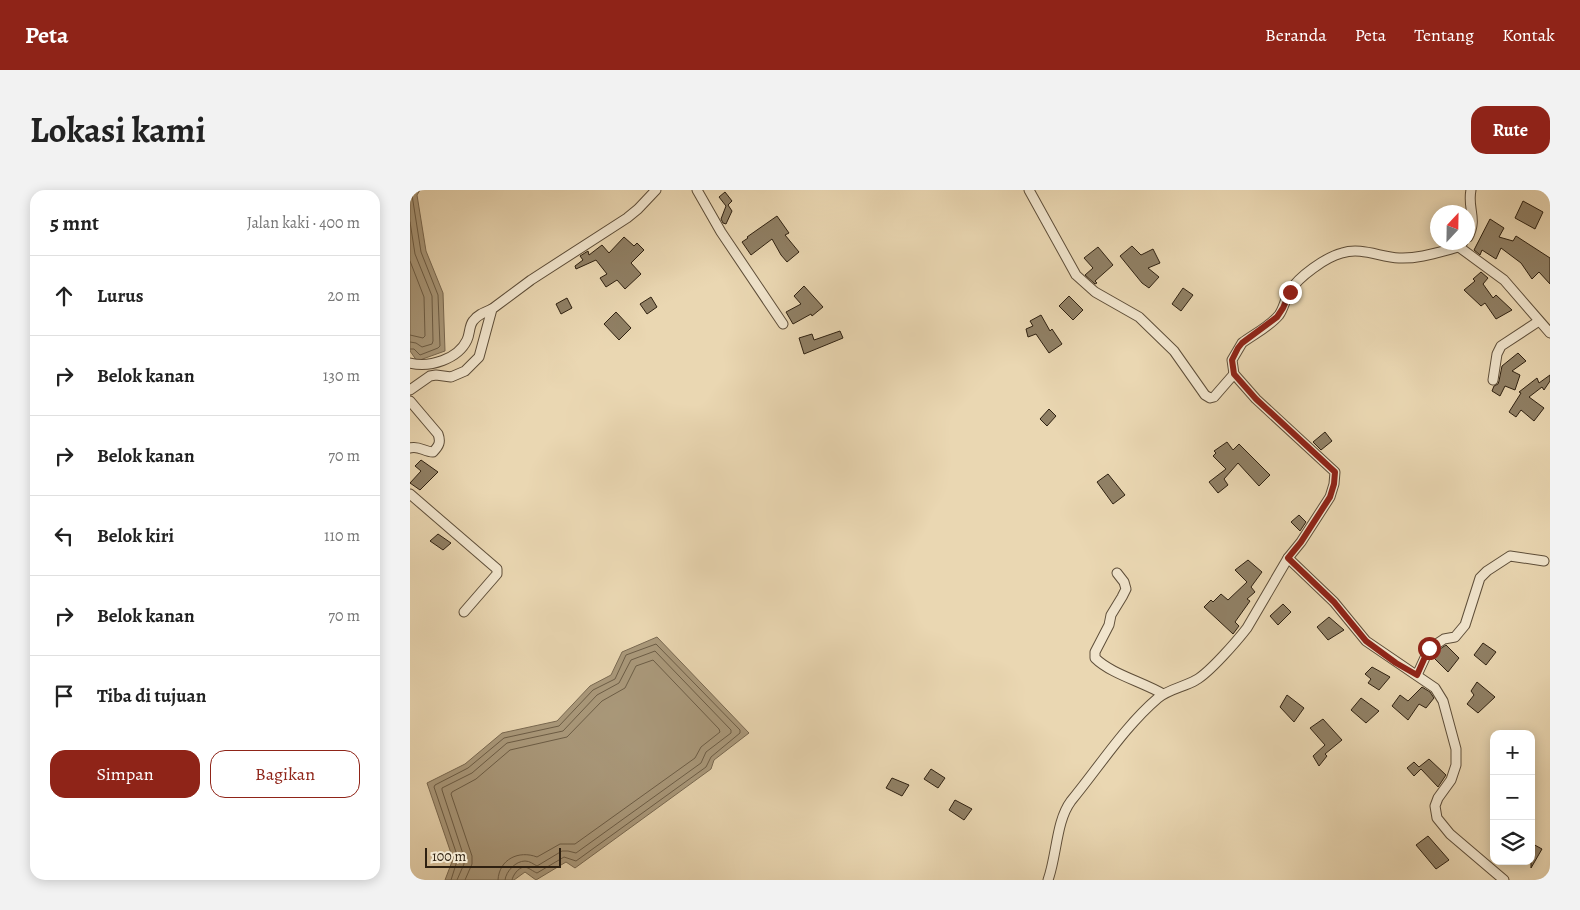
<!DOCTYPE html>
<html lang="id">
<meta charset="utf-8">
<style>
body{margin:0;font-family:Alegreya,serif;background:#f2f2f2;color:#222}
.controls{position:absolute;right:15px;bottom:15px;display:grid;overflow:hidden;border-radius:10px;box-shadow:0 2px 12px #0003}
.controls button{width:45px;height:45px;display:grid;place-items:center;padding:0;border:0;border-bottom:1px solid #e0e0e0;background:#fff;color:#222;font:25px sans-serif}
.compass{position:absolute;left:1020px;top:15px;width:45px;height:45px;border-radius:50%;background:#fff;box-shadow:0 2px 12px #0003;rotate:22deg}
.scale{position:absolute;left:15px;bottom:12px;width:136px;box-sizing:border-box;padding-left:5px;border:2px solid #2f2111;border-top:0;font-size:14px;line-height:18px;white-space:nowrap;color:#2f2111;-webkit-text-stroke:4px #f1e5cd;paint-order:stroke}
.stop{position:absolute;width:15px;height:15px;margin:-11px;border:4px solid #8f2418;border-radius:50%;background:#fff}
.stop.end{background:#8f2418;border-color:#fff;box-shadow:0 1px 5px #0008}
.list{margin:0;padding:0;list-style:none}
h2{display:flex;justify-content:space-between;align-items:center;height:65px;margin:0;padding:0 20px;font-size:21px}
h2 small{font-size:16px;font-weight:400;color:#767676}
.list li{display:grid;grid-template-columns:32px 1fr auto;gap:15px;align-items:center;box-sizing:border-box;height:80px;padding:0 20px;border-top:1px solid #e0e0e0}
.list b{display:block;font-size:19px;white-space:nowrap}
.list em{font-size:16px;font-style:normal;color:#767676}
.actions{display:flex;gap:10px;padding:15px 20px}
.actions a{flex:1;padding:11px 0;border:1px solid #8f2418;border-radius:15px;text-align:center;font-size:18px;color:#8f2418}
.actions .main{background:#8f2418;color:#fff}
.icon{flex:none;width:28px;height:28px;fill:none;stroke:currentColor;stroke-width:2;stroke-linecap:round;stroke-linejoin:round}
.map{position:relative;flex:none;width:1140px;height:690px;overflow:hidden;border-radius:15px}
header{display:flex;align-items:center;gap:30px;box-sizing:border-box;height:70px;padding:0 25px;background:#8f2418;color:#fff}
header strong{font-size:24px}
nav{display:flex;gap:28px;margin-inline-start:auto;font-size:18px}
.intro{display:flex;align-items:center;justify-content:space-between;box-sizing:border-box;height:120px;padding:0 30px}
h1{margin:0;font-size:35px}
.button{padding:12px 22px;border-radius:15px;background:#8f2418;color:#fff;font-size:18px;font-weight:700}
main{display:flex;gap:30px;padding:0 30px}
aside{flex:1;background:#fff;border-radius:15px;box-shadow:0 2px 12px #0003}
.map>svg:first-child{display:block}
.water{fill:#aa997b;stroke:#796951}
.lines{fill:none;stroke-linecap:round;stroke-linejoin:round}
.shore{stroke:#6c5d46;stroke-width:1}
.building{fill:#908065;stroke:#2f2111}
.minor-casing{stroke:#5e4e39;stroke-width:11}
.minor{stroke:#f1e5cd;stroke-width:9}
.route{stroke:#8f2418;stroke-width:6}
</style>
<header>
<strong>Peta</strong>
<nav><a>Beranda</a><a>Peta</a><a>Tentang</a><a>Kontak</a></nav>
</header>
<div class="intro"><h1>Lokasi kami</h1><a class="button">Rute</a></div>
<main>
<aside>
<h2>5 mnt<small>Jalan kaki · 400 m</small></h2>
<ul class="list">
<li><svg class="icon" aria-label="ahead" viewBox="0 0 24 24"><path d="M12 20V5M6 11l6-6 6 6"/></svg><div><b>Lurus</b></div><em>20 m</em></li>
<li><svg class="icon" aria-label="right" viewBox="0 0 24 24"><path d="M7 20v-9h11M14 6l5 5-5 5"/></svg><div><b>Belok kanan</b></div><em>130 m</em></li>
<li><svg class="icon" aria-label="right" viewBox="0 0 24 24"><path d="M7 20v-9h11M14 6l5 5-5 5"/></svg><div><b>Belok kanan</b></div><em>70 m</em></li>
<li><svg class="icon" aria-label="left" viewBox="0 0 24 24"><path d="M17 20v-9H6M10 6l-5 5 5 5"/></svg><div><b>Belok kiri</b></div><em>110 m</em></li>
<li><svg class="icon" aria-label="right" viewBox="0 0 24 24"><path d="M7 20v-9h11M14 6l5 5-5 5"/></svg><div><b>Belok kanan</b></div><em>70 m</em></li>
<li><svg class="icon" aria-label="arrive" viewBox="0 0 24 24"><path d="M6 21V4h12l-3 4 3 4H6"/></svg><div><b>Tiba di tujuan</b></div></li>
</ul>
<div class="actions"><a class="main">Simpan</a><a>Bagikan</a></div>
</aside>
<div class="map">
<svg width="1140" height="690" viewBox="0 0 1140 690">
<rect width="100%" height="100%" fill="#ead7b2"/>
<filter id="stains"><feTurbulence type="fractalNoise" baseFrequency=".004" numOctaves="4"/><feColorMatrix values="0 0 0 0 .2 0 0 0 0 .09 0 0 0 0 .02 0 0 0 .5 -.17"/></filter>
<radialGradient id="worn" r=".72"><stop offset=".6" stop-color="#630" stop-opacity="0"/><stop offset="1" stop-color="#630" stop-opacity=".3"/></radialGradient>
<g class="water">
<path d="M 0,0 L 10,0 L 7,5 L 16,61 L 33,103 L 35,161 L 7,171 L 0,161 Z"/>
<path d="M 247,447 L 339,543 L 304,570 L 301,579 L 165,678 L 156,672 L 126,690 L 115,682 L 104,690 L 35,690 L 43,669 L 17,593 L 55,574 L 92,543 L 147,531 L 180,496 L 201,485 L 212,462 Z"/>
</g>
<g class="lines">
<g class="shore">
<path d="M 0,32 L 5,64 L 22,106 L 23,151 L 22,154 L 12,157 L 6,153 L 0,152"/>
<path d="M 0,71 L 14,107 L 15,146 L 13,148 L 0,145"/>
<path d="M 0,159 L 4,159 L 10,165 L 28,158 L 30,156 L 28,105 L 11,62 L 2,5 L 4,0"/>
<path d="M 41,690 L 48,668 L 24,597 L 25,595 L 58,578 L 94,548 L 149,536 L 183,500 L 205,489 L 216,465 L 246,454 L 330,540 L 330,543 L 301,567 L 296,577 L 166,671 L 154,667 L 127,683 C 124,682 118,677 114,677 C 108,678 103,685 102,690"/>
<path d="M 47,690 L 54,674 L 54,667 L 32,600 L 32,598 L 62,583 L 97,553 L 153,541 L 187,505 L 209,493 L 221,470 L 245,461 L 321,540 L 321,543 L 296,562 L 291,573 L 166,663 L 158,661 L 152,661 L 127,676 C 123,674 120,671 115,671 C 106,671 96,681 95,690"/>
<path d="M 55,690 L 62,674 L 62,666 L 41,604 L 42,602 L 66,589 L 100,560 L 157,547 L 192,511 L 215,498 L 226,476 L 243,470 L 309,539 L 310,542 L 291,557 L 285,568 L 165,654 L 150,654 L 127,667 C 109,660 89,669 88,690"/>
</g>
</g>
<g class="building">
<path d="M 315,2 L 322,11 L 318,15 L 322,21 L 316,34 L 313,33 L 311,29 L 316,16 L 309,7 Z"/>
<path d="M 1113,11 L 1133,22 L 1125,39 L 1105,28 Z"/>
<path d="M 367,26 L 379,43 L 375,45 L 389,62 L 377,72 L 371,65 L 362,49 L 341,65 L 332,52 L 338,48 L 337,47 Z"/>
<path d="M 1080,29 L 1094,38 L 1089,47 L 1103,51 L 1106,46 L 1140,68 L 1140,94 L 1129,82 L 1122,89 L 1111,73 L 1091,58 L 1086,69 L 1072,60 L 1070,65 L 1064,60 Z"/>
<path d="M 214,47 L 224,56 L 227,53 L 234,60 L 221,73 L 231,84 L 215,99 L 207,90 L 196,97 L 190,88 L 197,84 L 186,70 L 166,79 L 165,76 L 173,70 L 170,66 L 178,61 L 179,65 L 192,55 L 199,63 Z"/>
<path d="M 722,56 L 731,65 L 743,59 L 750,73 L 738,78 L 749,87 L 739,98 L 732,93 L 710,66 Z"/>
<path d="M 688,57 L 703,75 L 685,91 L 687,93 L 685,94 L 675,85 L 683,78 L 674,68 Z"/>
<path d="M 1071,82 L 1078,88 L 1073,94 L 1083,108 L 1086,105 L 1102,120 L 1086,129 L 1075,113 L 1071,116 L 1054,100 L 1065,91 L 1063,89 Z"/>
<path d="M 394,96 L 413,117 L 402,126 L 401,124 L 383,134 L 376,122 L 391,114 L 384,106 Z"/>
<path d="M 773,98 L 783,105 L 771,121 L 762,114 Z"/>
<path d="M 659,106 L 673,120 L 663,130 L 649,116 Z"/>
<path d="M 241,107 L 247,117 L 237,124 L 230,114 Z"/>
<path d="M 157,108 L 162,118 L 151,124 L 146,114 Z"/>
<path d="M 206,122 L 221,138 L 209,150 L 194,134 Z"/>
<path d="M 631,125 L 640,141 L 642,139 L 652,154 L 639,163 L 626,144 L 618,147 L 616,139 L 623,136 L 620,131 Z"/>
<path d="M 430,141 L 433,148 L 394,164 L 389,148 L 402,144 L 404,150 Z"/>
<path d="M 1108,163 L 1116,171 L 1102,181 L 1110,185 L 1105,200 L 1095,196 L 1090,206 L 1082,201 L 1084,196 L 1088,194 L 1089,191 L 1092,176 Z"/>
<path d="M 1140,185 L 1140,191 L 1134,200 L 1132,197 L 1119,207 L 1134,218 L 1124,231 L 1111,220 L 1106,227 L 1099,222 L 1111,203 L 1109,202 L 1127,188 L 1129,193 Z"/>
<path d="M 639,219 L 646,226 L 637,236 L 630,229 Z"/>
<path d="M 915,242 L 922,251 L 911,260 L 903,252 Z"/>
<path d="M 817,252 L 823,260 L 829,254 L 860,285 L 849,296 L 828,273 L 814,289 L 818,295 L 808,303 L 799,292 L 816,279 L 803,266 L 806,263 L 804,261 Z"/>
<path d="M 11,270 L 28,282 L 10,300 L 0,293 L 11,281 L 5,276 Z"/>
<path d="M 698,284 L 715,305 L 703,314 L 687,292 Z"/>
<path d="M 889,325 L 896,332 L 890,341 L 881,332 Z"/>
<path d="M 28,344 L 41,353 L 33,360 L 20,351 Z"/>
<path d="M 838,370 L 852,382 L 841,397 L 845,402 L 837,409 L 840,411 L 825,432 L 829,436 L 823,444 L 794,417 L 801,410 L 803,412 L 811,404 L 818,410 L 837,392 L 825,380 Z"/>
<path d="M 873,414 L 881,422 L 868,435 L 860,426 Z"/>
<path d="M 919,427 L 934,440 L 918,450 L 907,437 Z"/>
<path d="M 1073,453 L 1086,462 L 1076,475 L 1064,465 Z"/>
<path d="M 1036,455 L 1049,468 L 1038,482 L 1022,466 L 1024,463 Z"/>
<path d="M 962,477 L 980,487 L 969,500 L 958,493 L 961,489 L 955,484 Z"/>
<path d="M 1067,492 L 1085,507 L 1068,523 L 1057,514 L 1064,505 L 1061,501 Z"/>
<path d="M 1012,497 L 1020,502 L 1024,508 L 1016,518 L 1009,514 L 998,530 L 982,516 L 990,505 L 998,511 Z"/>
<path d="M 877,505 L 894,518 L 884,532 L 870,517 Z"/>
<path d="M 951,508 L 969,521 L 956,533 L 941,520 Z"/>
<path d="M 913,529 L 932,550 L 915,564 L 917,566 L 909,576 L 903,566 L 915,555 L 900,538 Z"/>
<path d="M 1019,569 L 1036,585 L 1028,597 L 1011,579 L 1004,586 L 997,578 L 1004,572 L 1009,577 Z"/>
<path d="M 521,579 L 535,588 L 528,598 L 514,589 Z"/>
<path d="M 482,588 L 499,595 L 492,606 L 476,598 Z"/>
<path d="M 545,610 L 562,619 L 554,630 L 539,620 Z"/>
<path d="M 1018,646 L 1039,670 L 1026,679 L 1006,655 Z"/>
<path d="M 1121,653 L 1132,659 L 1121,678 Z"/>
</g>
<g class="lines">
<g class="minor-casing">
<g id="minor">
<path d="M 287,0 L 311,42 L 373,134"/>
<path d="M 619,0 L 666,85 L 685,102 L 729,127 L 764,161 L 795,205 L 800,208 L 804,207 L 824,184"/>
<path d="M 1058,47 C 1068,29 1057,18 1061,0"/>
<path d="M 1049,57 L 1094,90 L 1140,143"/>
<path d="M 0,173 C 20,178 48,169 57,150 C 60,144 59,136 63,131 C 67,125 75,122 82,119"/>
<path d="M 1083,190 L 1087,164 L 1091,156 L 1129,131"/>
<path d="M 0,200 L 20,186 L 26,185 L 41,187 L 55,181 L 69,167 L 82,119 L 121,90 L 217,28 L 228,19 L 246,0"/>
<path d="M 0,211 L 28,244 C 31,252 29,256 23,262 C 14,262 9,255 0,258"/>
<path d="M 0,304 L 87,379 L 87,384 L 54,422"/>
<path d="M 878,368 L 924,412 L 956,451 L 1025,498 L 1033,511 L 1046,559 L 1046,575 L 1041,590 L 1028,608 L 1025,616 L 1027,628 L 1040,644 L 1094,690"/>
<path d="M 707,383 L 714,392 L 716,399 L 712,407 L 701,425 L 699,435 L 685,462 L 685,468 C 701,484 733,492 753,504"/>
<path d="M 1007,485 L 1019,459 L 1034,449 L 1045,447 L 1055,435 L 1070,388 L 1077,381 L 1100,366 L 1134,371"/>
<path d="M 638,690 C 647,665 646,631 661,611 C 689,577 715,536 748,508 C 759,499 774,497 786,490 C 799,483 827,451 837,438 L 878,368 L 891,352 L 920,307 L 924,294 L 925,282 L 846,209 L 824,184 L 822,170 L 832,153 C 844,144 859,137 869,125 C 874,118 875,109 880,101 C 888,87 916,67 932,63 C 951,57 970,67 989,68 C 1009,69 1029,62 1049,57 L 1053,52"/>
</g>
</g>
<use href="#minor" class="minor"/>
</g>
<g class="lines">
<path class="route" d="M 880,102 L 873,118 L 867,127 L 832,153 L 828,158 L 822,170 L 824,184 L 846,209 L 925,282 L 924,294 L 920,307 L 891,352 L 878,368 L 924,412 L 956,451 L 986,473 L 1007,485 L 1019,458"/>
</g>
<rect width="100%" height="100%" filter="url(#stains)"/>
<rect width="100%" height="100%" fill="url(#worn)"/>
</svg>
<div class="controls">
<button>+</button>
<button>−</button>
<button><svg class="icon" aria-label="layers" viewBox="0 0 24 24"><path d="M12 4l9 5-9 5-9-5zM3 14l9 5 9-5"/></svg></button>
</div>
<svg class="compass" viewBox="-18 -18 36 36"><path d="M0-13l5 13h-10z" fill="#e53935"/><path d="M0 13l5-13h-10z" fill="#767676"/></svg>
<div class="scale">100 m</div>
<div class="stop" style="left:1019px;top:458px"></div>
<div class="stop end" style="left:880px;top:102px"></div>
</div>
</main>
